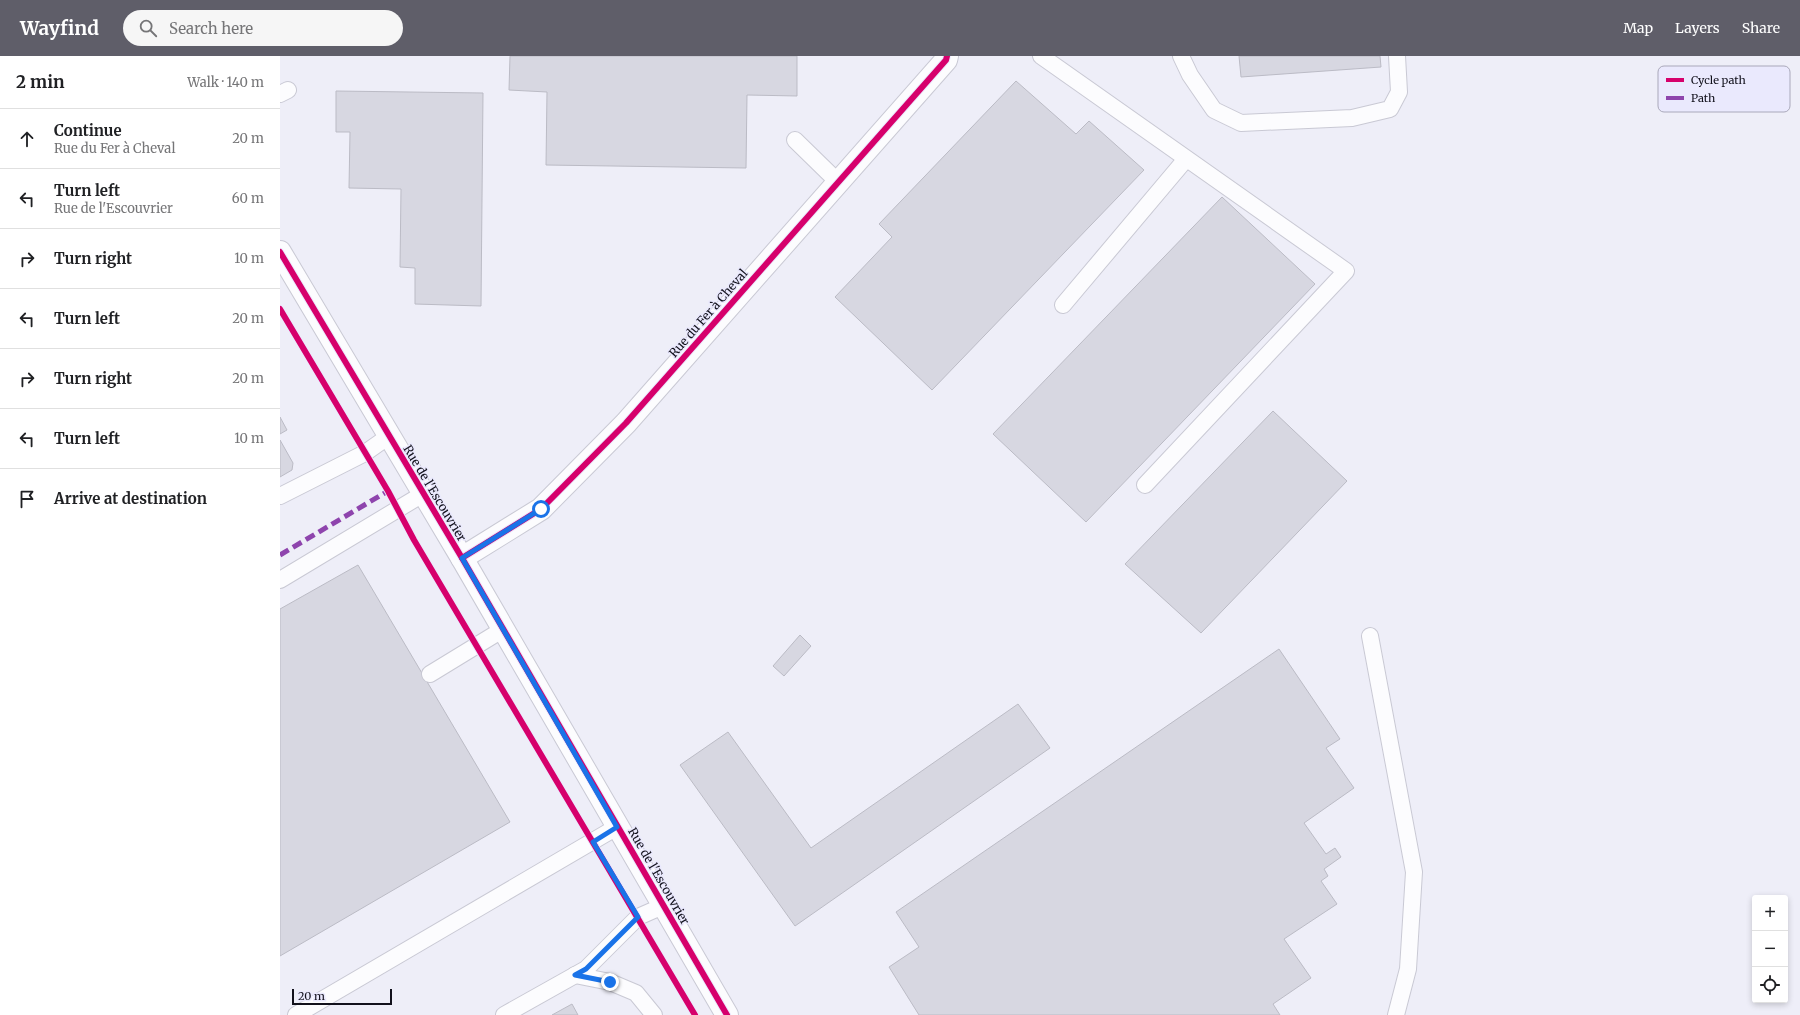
<!DOCTYPE html>
<meta charset="utf-8">
<style>
body{margin:0;font-family:Merriweather,serif;background:#f6f6f6;color:#202124}
.controls{position:absolute;right:12px;bottom:12px;display:grid;overflow:hidden;border-radius:4px;box-shadow:0 2px 6px #0003}
.controls button{width:36px;height:36px;display:grid;place-items:center;padding:0;border:0;border-bottom:1px solid #e0e0e0;background:#fff;color:#202124;font:20px sans-serif}
.scale{position:absolute;left:12px;bottom:10px;width:100px;box-sizing:border-box;padding-left:4px;border:2px solid #12111c;border-top:0;font-size:11px;line-height:14px;white-space:nowrap;color:#12111c;-webkit-text-stroke:3px #eae9fd;paint-order:stroke}
.stop{position:absolute;width:12px;height:12px;margin:-9px;border:3px solid #1a73e8;border-radius:50%;background:#fff}
.stop.end{background:#1a73e8;border-color:#fff;box-shadow:0 1px 4px #0008}
.list{margin:0;padding:0;list-style:none}
h2{display:flex;justify-content:space-between;align-items:center;height:52px;margin:0;padding:0 16px;font-size:17px}
h2 small{font-size:13px;font-weight:400;color:#757577}
.list li{display:grid;grid-template-columns:26px 1fr auto;gap:12px;align-items:center;box-sizing:border-box;height:60px;padding:0 16px;border-top:1px solid #e0e0e0}
.list b{display:block;font-size:15px;white-space:nowrap}
.list p{margin:0;font-size:13px;white-space:nowrap;color:#757577}
.list em{font-size:13px;font-style:normal;color:#757577}
.icon{flex:none;width:22px;height:22px;fill:none;stroke:currentColor;stroke-width:2;stroke-linecap:round;stroke-linejoin:round}
.map{position:relative;flex:none;width:1520px;height:959px;overflow:hidden}
header{display:flex;align-items:center;gap:24px;box-sizing:border-box;height:56px;padding:0 20px;background:#5f5e69;color:#fff}
header strong{font-size:19px}
nav{display:flex;gap:22px;margin-inline-start:auto;font-size:14px}
.search{width:280px;height:36px;background:#f6f6f6;display:flex;align-items:center;gap:10px;box-sizing:border-box;padding:0 14px;border-radius:22px;color:#757577;font-size:15px}
main{display:flex}
aside{flex:1;background:#fff}
.map>svg:first-child{display:block}
.building{fill:#d7d7e1;stroke:#bbbbc5}
.lines{fill:none;stroke-linecap:round;stroke-linejoin:round}
.lane-casing{stroke:#c9c9d4;stroke-width:18}
.street-casing{stroke:#c9c9d4;stroke-width:24}
.secondary-casing{stroke:#c9c9d4;stroke-width:24}
.lane{stroke:#fcfcfe;stroke-width:16}
.street{stroke:#fcfcfe;stroke-width:22}
.secondary{stroke:#fcfcfe;stroke-width:22}
.quiet{stroke:#8e44ad;stroke-width:5;stroke-dasharray:10 5;stroke-linecap:butt}
.cycleway-casing{stroke:#eae9fd;stroke-width:8}
.cycleway{stroke:#d6006c;stroke-width:6}
.route{stroke:#1a73e8;stroke-width:5}
.labels{text-anchor:middle;dominant-baseline:central;stroke-width:3;stroke-linejoin:round;paint-order:stroke}
.street-label{font-size:12px;fill:#12111c;stroke:#eae9fd}
.key{fill:#eae9fd;stroke:#a9a8ba;stroke-width:1}
.key-label{font-size:11px;fill:#12111c}
</style>
<header>
<strong>Wayfind</strong>
<div class="search"><svg class="icon" aria-label="search" viewBox="0 0 24 24"><circle cx="10" cy="10" r="6"/><path d="M15 15l6 6"/></svg>Search here</div>
<nav><a>Map</a><a>Layers</a><a>Share</a></nav>
</header>
<main>
<aside>
<h2>2 min<small>Walk · 140 m</small></h2>
<ul class="list">
<li><svg class="icon" aria-label="ahead" viewBox="0 0 24 24"><path d="M12 20V5M6 11l6-6 6 6"/></svg><div><b>Continue</b><p>Rue du Fer à Cheval</p></div><em>20 m</em></li>
<li><svg class="icon" aria-label="left" viewBox="0 0 24 24"><path d="M17 20v-9H6M10 6l-5 5 5 5"/></svg><div><b>Turn left</b><p>Rue de l'Escouvrier</p></div><em>60 m</em></li>
<li><svg class="icon" aria-label="right" viewBox="0 0 24 24"><path d="M7 20v-9h11M14 6l5 5-5 5"/></svg><div><b>Turn right</b></div><em>10 m</em></li>
<li><svg class="icon" aria-label="left" viewBox="0 0 24 24"><path d="M17 20v-9H6M10 6l-5 5 5 5"/></svg><div><b>Turn left</b></div><em>20 m</em></li>
<li><svg class="icon" aria-label="right" viewBox="0 0 24 24"><path d="M7 20v-9h11M14 6l5 5-5 5"/></svg><div><b>Turn right</b></div><em>20 m</em></li>
<li><svg class="icon" aria-label="left" viewBox="0 0 24 24"><path d="M17 20v-9H6M10 6l-5 5 5 5"/></svg><div><b>Turn left</b></div><em>10 m</em></li>
<li><svg class="icon" aria-label="arrive" viewBox="0 0 24 24"><path d="M6 21V4h12l-3 4 3 4H6"/></svg><div><b>Arrive at destination</b></div></li>
</ul>
</aside>
<div class="map">
<svg width="1520" height="959" viewBox="0 0 1520 959">
<rect width="100%" height="100%" fill="#eeeef8"/>
<g class="building">
<path d="M 230,0 L 517,0 L 517,40 L 467,39 L 466,112 L 266,109 L 267,36 L 229,34 Z"/>
<path d="M 959,0 L 1100,0 L 1101,11 L 961,21 Z"/>
<path d="M 736,25 L 796,78 L 809,65 L 864,114 L 652,334 L 555,241 L 612,181 L 599,168 Z"/>
<path d="M 56,35 L 203,37 L 201,250 L 135,248 L 135,212 L 120,211 L 121,133 L 69,132 L 70,76 L 56,76 Z"/>
<path d="M 942,141 L 1035,228 L 806,466 L 713,378 Z"/>
<path d="M 993,355 L 1067,425 L 921,577 L 845,508 Z"/>
<path d="M 0,361 L 7,374 L 0,378 Z"/>
<path d="M 0,384 L 13,407 L 12,414 L 0,421 Z"/>
<path d="M 78,509 L 230,766 L 0,900 L 0,553 Z"/>
<path d="M 520,579 L 531,590 L 504,620 L 493,610 Z"/>
<path d="M 999,593 L 1060,683 L 1046,692 L 1074,732 L 1024,767 L 1046,798 L 1055,792 L 1061,801 L 1044,813 L 1048,820 L 1041,825 L 1057,848 L 1004,883 L 1031,922 L 993,948 L 1000,959 L 639,959 L 609,911 L 639,891 L 616,856 Z"/>
<path d="M 738,648 L 770,692 L 515,870 L 400,709 L 448,676 L 531,792 Z"/>
<path d="M 292,948 L 298,959 L 272,959 Z"/>
</g>
<g class="lines">
<g class="lane-casing">
<g id="lane">
<path d="M 761,0 L 1066,215 L 865,429"/>
<path d="M 901,0 L 910,19 L 934,54 L 961,67 L 1072,62 L 1110,53 L 1119,36 L 1117,0"/>
<path d="M 0,38 L 8,34"/>
<path d="M 515,84 L 558,126"/>
<path d="M 783,249 L 906,103"/>
<path d="M 0,440 L 85,397 L 109,380"/>
<path d="M 0,524 L 143,438"/>
<path d="M 1090,580 L 1134,816 L 1128,913 L 1116,959"/>
<path d="M 150,618 L 222,574"/>
<path d="M 295,919 L 330,926 L 356,937 L 374,959"/>
<path d="M 16,959 L 337,771"/>
<path d="M 224,959 L 306,913 L 358,861 L 383,850"/>
</g>
</g>
<g class="street-casing">
<path id="street" d="M 182,502 L 261,453 L 346,367 L 666,4 L 667,0"/>
</g>
<g class="secondary-casing">
<path id="secondary" d="M 0,196 L 182,502 L 447,959"/>
</g>
<use href="#lane" class="lane"/>
<use href="#street" class="street"/>
<use href="#secondary" class="secondary"/>
<path class="quiet" d="M 0,499 L 108,435"/>
<g class="cycleway-casing">
<g id="cycleway">
<path d="M 0,196 L 182,502 L 447,959"/>
<path d="M 0,253 L 108,435 L 134,484 L 415,959"/>
<path d="M 182,502 L 261,453 L 346,367 L 666,4 L 667,0"/>
</g>
</g>
<use href="#cycleway" class="cycleway"/>
</g>
<g class="lines">
<path class="route" d="M 261,453 L 182,502 L 337,771 L 313,786 L 358,861 L 306,913 L 295,919 L 330,926"/>
</g>
<g class="labels">
<g class="street-label">
<text transform="translate(428 257) rotate(-49)">Rue du Fer à Cheval</text>
<text transform="translate(155 437) rotate(59)">Rue de l'Escouvrier</text>
<text transform="translate(379 820) rotate(60)">Rue de l'Escouvrier</text>
</g>
</g>
<rect x="1378" y="10" width="132" height="46" rx="6" class="key"/>
<rect x="1386" y="22" width="18" height="4" fill="#d6006c"/>
<rect x="1386" y="40" width="18" height="4" fill="#8e44ad"/>
<g class="key-label">
<text x="1411" y="28">Cycle path</text>
<text x="1411" y="46">Path</text>
</g>
</svg>
<div class="controls">
<button>+</button>
<button>−</button>
<button><svg class="icon" aria-label="locate" viewBox="0 0 24 24"><circle cx="12" cy="12" r="6"/><path d="M12 2v4M12 18v4M2 12h4M18 12h4"/></svg></button>
</div>
<div class="scale">20 m</div>
<div class="stop" style="left:261px;top:453px"></div>
<div class="stop end" style="left:330px;top:926px"></div>
</div>
</main>
